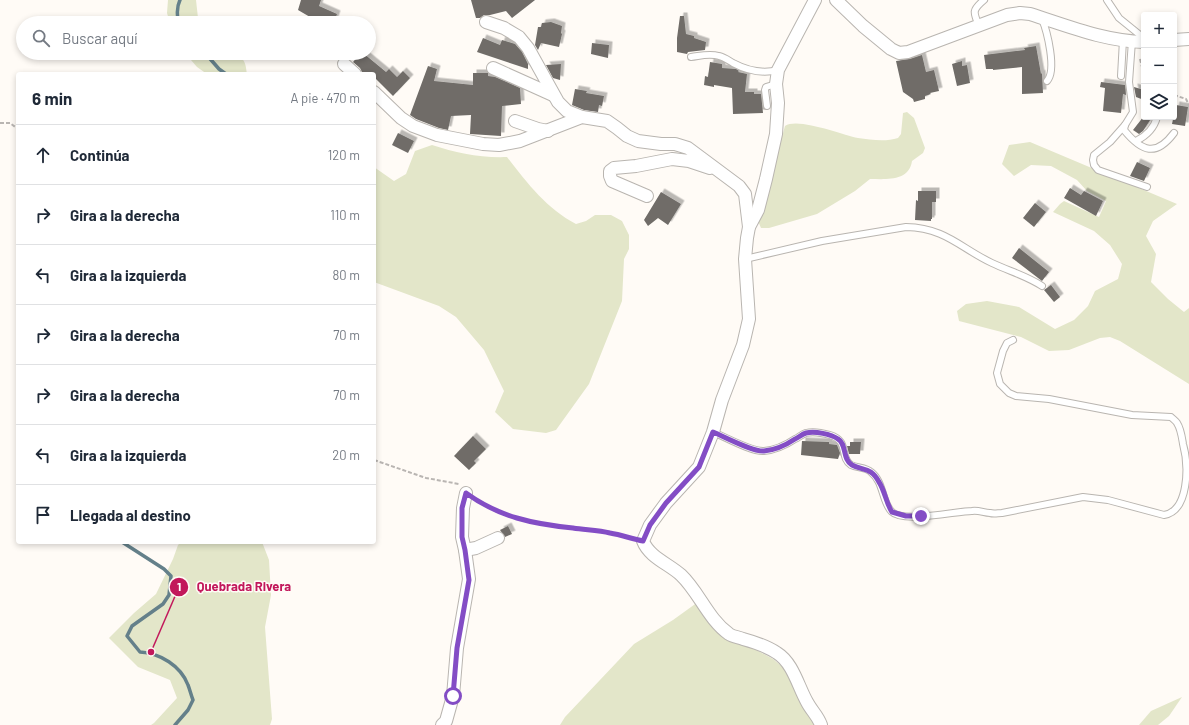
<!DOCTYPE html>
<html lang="es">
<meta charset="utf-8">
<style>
body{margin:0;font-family:Barlow,sans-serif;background:#f6f6f7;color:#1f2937}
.controls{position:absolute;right:12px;top:12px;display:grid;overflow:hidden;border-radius:4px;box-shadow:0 2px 6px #0003}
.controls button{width:36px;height:36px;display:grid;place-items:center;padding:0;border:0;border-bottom:1px solid #e0e1e3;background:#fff;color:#1f2937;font:20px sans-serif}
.stop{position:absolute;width:12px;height:12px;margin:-9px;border:3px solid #834dc5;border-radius:50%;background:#fff}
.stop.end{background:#834dc5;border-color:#fff;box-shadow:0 1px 4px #0008}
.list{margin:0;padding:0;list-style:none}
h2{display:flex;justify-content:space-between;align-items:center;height:52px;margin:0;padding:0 16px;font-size:17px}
h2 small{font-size:13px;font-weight:400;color:#747a83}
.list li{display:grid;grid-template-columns:26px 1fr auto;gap:12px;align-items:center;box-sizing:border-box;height:60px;padding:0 16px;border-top:1px solid #e0e1e3}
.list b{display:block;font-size:15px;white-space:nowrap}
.list em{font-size:13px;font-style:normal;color:#747a83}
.icon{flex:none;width:22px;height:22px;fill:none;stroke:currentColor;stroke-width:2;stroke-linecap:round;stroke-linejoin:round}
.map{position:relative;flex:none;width:1189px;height:725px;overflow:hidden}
.search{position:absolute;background:#fff;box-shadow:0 2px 6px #0003;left:16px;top:16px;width:360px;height:44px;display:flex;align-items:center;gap:10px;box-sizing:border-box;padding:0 14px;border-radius:22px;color:#747a83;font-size:15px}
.panel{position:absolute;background:#fff;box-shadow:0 2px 6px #0003;left:16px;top:72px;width:360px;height:472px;border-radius:4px}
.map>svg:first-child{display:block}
.green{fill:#e3e6c9}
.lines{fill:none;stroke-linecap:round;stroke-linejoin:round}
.stream{stroke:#64808a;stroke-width:3.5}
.building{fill:#6f6c68;filter:url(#shadow)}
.lane-casing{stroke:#b9b5b0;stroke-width:8}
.street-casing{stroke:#b9b5b0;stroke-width:14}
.path{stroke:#b9b5b2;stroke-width:2;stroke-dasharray:4 2;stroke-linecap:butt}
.lane{stroke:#fff;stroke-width:6}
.street{stroke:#fff;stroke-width:12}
.route{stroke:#834dc5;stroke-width:5}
.leader{fill:none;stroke:#c2185b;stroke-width:1.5}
.callout-dot{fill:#c2185b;stroke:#fffbf6;stroke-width:1.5}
.mark-label{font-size:12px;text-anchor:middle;font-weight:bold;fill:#fff}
.callout-label{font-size:13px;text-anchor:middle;font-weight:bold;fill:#c2185b;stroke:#fffbf6;stroke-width:3;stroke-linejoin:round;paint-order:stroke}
</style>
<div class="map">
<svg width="1189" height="725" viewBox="0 0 1189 725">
<defs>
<filter id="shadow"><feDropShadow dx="3.5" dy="-3.5" stdDeviation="0" flood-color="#0004"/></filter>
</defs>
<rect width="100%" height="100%" fill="#fffbf6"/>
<g class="green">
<path d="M 168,0 L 196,0 L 198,18 L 201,23 L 170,23 L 167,13 Z"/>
<path d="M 185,53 C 201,53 230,49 242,59 C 246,62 246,69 247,74 L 207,74 L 197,67 Z"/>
<path d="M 907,112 L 914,118 L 925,148 L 923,153 L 912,161 C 909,182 885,179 870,179 L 855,191 L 817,214 L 769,228 L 761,228 L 758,221 L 785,126 C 798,117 842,135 858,138 C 871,140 886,142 898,138 L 901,134 L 903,113 Z"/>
<path d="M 1030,142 L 1177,204 L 1153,221 L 1146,236 L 1156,254 L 1151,282 L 1168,299 L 1184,312 L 1189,308 L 1189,384 L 1120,341 L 1110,337 L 1100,338 L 1069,350 L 1049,351 L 1021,337 L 959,321 L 957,311 L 966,304 L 987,301 L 1019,307 L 1055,329 L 1074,320 L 1088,306 L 1095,291 L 1118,279 L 1122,264 L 1110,245 L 1094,231 L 1053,212 L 1060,204 L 1064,201 L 1099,217 L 1106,201 L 1087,191 L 1077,180 L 1051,166 L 1031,165 L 1014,176 L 1002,164 L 1009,145 Z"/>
<path d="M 432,145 C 456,153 480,158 507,157 C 527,183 547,209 576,224 L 586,221 L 595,215 L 611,215 L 622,221 L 629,235 L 629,249 L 624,259 L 622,301 L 589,384 L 556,430 L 546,433 L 513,429 L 495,412 L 504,391 L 484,350 L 456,317 L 439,306 L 374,282 L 374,167 L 394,181 L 406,174 L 415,151 Z"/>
<path d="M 181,542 L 262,542 L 269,560 L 271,595 L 265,627 L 272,719 L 270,725 L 151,725 L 154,723 L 177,698 L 170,680 L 138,667 L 109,638 L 134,613 L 156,594 L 173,559 L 178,545 Z"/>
<path d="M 698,602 L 749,646 L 773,659 L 784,668 L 817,725 L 560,725 L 565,717 L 634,644 L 673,620 Z"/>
<path d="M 1182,697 L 1169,716 L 1158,725 L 1139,725 L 1151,711 Z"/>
</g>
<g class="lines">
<g class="stream">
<path d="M 180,0 C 177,6 176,18 180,23"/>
<path d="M 205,53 L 219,69 L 226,74"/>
<path d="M 122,542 L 164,569 L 171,576 L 169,595 L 163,604 L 132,626 L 127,636 L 140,652 C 160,653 181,666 188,685 C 190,690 191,695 193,700 L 188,710 L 175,725"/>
</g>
</g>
<g class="building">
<path d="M 301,0 L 321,0 L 319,6 L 337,14 L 334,23 L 312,23 L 313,20 L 309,19 L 310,17 L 298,10 Z"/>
<path d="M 471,0 L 535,0 L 512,18 L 506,11 L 490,15 L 484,15 L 480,18 L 476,18 Z"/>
<path d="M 680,16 L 684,16 L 686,34 L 694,36 L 694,38 L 706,42 L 705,50 L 688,52 L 687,54 L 677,52 L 677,38 Z"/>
<path d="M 551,22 L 562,26 L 561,33 L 562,34 L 559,47 L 541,43 L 538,50 L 535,45 L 538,27 L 541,27 L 542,23 Z"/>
<path d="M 483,38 L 500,45 L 502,40 L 515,44 L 522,52 L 528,64 L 528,69 L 477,52 Z"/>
<path d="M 592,43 L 609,45 L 608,58 L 591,54 Z"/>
<path d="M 1036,46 L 1041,74 L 1042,73 L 1043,93 L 1022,94 L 1022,67 L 993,70 L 993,69 L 986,69 L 984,55 L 1025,50 L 1024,48 Z"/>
<path d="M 361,53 L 363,53 L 386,72 L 389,69 L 397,77 L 403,71 L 410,78 L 393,96 L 374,77 L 374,74 L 363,74 L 360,68 L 353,62 Z"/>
<path d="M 922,55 L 926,72 L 934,70 L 939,91 L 930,93 L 931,94 L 925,96 L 925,99 L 914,102 L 913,99 L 903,92 L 896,61 L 910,59 Z"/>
<path d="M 962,61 L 962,66 L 967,65 L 970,83 L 957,86 L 952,64 Z"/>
<path d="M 710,62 L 722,64 L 722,68 L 736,69 L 739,71 L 738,72 L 747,74 L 745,92 L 754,92 L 754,94 L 761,94 L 763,113 L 733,114 L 732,88 L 714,85 L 714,87 L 704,85 L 705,76 L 708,77 Z"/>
<path d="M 561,64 L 560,80 L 553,78 L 546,65 Z"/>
<path d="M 428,66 L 437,69 L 434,81 L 473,85 L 473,73 L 488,73 L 488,76 L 495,77 L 520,88 L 521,104 L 502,106 L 501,136 L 470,134 L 471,115 L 451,116 L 448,130 L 439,128 L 416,119 L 410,115 Z"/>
<path d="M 1101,82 L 1125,85 L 1126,95 L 1123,94 L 1121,113 L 1103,111 L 1105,88 L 1100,87 Z"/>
<path d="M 1134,87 L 1144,90 L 1144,100 L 1136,97 Z"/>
<path d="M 575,89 L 587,91 L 586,93 L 604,96 L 602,106 L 599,105 L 598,112 L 584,110 L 572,105 Z"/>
<path d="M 1176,105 L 1188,107 L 1185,126 L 1172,124 Z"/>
<path d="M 1144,116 L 1144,117 L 1152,117 L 1143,131 L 1139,134 L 1133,130 Z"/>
<path d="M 398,133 L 414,141 L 408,153 L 392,145 Z"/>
<path d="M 1137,162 L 1150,168 L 1144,181 L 1130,176 Z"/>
<path d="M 1070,188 L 1081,195 L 1084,191 L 1103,201 L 1096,216 L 1064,198 Z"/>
<path d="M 918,191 L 936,191 L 936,202 L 932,202 L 932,219 L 931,219 L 931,221 L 915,220 L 916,200 L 918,201 Z"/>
<path d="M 661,192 L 681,204 L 668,225 L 658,218 L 648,226 L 644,220 Z"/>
<path d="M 1035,203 L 1046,212 L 1034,227 L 1023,218 Z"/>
<path d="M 1019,248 L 1049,272 L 1042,281 L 1012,258 Z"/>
<path d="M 1051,285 L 1060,297 L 1054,302 L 1044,290 Z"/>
<path d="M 473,436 L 486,449 L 474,461 L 476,463 L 469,470 L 454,456 Z"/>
<path d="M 802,441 L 829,442 L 829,444 L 837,445 L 840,453 L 838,459 L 801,455 Z"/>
<path d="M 850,442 L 861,442 L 860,454 L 849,454 L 847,446 L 850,446 Z"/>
<path d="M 508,526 L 512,534 L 505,537 L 500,530 Z"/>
</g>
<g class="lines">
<g class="lane-casing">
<g id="lane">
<path d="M 1107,0 L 1119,18 L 1140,35 L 1143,42"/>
<path d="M 1042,19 C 1047,31 1057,70 1047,81"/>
<path d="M 979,26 C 973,12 972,10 984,0"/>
<path d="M 1132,41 L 1129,82 L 1133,112 L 1125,125 L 1124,130 C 1142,152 1156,157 1174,133"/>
<path d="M 691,57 C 700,56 709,53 719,56 C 724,57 728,60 733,63 C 748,71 762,74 778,70"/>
<path d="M 1121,76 L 1123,40"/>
<path d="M 767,106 L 765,90 L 766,87 L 776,84"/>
<path d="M 1125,125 L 1110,142 L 1094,155 L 1093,160 L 1094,165 L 1098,170 L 1147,187"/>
<path d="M 1136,141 C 1146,136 1154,129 1157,117"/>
<path d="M 745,259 L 822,241 L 906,227 C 946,228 960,248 992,263 C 1009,271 1027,276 1042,286"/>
<path d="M 713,432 C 725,437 752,452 764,451 C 775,450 786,445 795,439 C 798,438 802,434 806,433 C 813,431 823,433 830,435 C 850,441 839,457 851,465 C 857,468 866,467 871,472 C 884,482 882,503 892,512 C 903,523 957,511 972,511 C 979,510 984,513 990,513 C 994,514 998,513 1002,513 L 1083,497 L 1108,500 L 1164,515 C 1189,511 1189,466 1183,444 C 1182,438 1181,429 1177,423 C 1176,421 1173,419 1171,417 L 1132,415 L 1049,399 L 1016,396 L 1009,393 L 1000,384 L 997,373 L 1003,351 L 1007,343 L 1013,340"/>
</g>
</g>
<g class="street-casing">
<g id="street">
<path d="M 815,0 L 778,70 L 776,84 L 778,103 L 776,134 L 766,179 L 758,210 L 749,227 L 747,238 L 745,259 L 749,319 L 743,345 L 722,400 L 713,432 L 699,467 L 666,503 L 650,525 L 643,541 C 649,557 669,564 681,575 C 699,592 708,619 729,634 C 733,637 739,637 743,639 C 754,642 768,647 777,653 C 793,663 798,686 807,702 C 811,710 818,716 821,725"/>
<path d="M 836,0 L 863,26 L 891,49 L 899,53 L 908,52 L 1007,15 L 1020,13 L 1030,14 C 1068,26 1104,41 1144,42"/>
<path d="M 486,22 L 504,28 L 519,37 L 528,48 L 558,102 L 567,111 L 582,117"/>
<path d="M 1174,40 L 1189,39"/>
<path d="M 344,64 L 355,74"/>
<path d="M 493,68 L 553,95"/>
<path d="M 374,92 L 401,118 L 413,126 L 437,135 L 483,144 L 499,145 L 520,141 L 582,117 L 607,121 L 617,128 L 627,136 L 638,141 L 661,144 L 675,144 L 688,148 L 739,186 L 745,194 L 749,227"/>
<path d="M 515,121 L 538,129 L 548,131"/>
<path d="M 647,196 L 612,181 L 610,176 L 610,171 L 614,168 L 636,166 L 672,159 L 689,161 L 710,168"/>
<path d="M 465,550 L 476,548 L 498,538"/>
<path d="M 442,725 L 446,721 L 453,696 L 457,648 L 469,579 L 465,550 L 462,537 L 463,508 L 466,493"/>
</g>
</g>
<g class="path">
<path d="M 1140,59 L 1144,75"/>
<path d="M 1174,95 L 1186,99 L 1189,105"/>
<path d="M 0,123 L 10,123 L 18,129"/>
<path d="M 374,460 L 426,478 L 459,484"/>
<path d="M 477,501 L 495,511 L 511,517 L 554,526 L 610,533 L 632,539"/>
</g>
<use href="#lane" class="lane"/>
<use href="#street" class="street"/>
</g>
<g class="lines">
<path class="route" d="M 453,696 L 457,648 L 469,580 L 465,550 L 462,537 L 462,508 L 466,493 C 499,517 533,524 573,528 C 585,530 598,530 610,533 C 622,535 632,539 643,541 L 650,525 L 666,503 L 699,467 L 713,432 C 725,437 753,452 764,451 C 776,450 786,445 795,439 C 798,438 802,434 806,433 C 815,431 831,434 838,439 C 847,444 842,459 852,465 C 863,471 871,467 879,482 C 885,491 886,503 892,512 L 906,516 L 921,516"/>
</g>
<path class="leader" d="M151 652L179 587"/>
<g class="callout-dot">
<circle cx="151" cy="652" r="4"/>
<circle cx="179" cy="587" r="10"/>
</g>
<g class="mark-label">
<text x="179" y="591">1</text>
</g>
<g class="callout-label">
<text x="244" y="591">Quebrada Rivera</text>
</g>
</svg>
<div class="controls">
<button>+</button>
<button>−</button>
<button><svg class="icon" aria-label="layers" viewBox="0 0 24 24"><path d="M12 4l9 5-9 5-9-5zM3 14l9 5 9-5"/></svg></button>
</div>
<div class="stop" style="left:453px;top:696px"></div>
<div class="stop end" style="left:921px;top:516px"></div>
<div class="search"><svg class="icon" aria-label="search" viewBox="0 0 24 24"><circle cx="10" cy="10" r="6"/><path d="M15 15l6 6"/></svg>Buscar aquí</div>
<section class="panel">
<h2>6 min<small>A pie · 470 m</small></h2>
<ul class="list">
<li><svg class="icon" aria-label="ahead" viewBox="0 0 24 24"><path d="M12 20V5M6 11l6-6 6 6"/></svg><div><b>Continúa</b></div><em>120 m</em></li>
<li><svg class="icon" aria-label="right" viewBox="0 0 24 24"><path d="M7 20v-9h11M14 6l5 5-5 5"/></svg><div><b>Gira a la derecha</b></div><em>110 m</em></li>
<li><svg class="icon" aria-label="left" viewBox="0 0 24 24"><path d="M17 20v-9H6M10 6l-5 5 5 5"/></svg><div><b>Gira a la izquierda</b></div><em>80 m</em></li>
<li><svg class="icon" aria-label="right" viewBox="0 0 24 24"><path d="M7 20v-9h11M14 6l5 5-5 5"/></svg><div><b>Gira a la derecha</b></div><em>70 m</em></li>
<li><svg class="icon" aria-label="right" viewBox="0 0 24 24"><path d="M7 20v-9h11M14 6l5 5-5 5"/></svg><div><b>Gira a la derecha</b></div><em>70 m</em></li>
<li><svg class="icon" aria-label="left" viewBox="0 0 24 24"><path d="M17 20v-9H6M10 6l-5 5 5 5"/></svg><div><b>Gira a la izquierda</b></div><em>20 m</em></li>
<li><svg class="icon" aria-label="arrive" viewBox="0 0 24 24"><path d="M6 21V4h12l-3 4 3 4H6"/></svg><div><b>Llegada al destino</b></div></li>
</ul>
</section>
</div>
